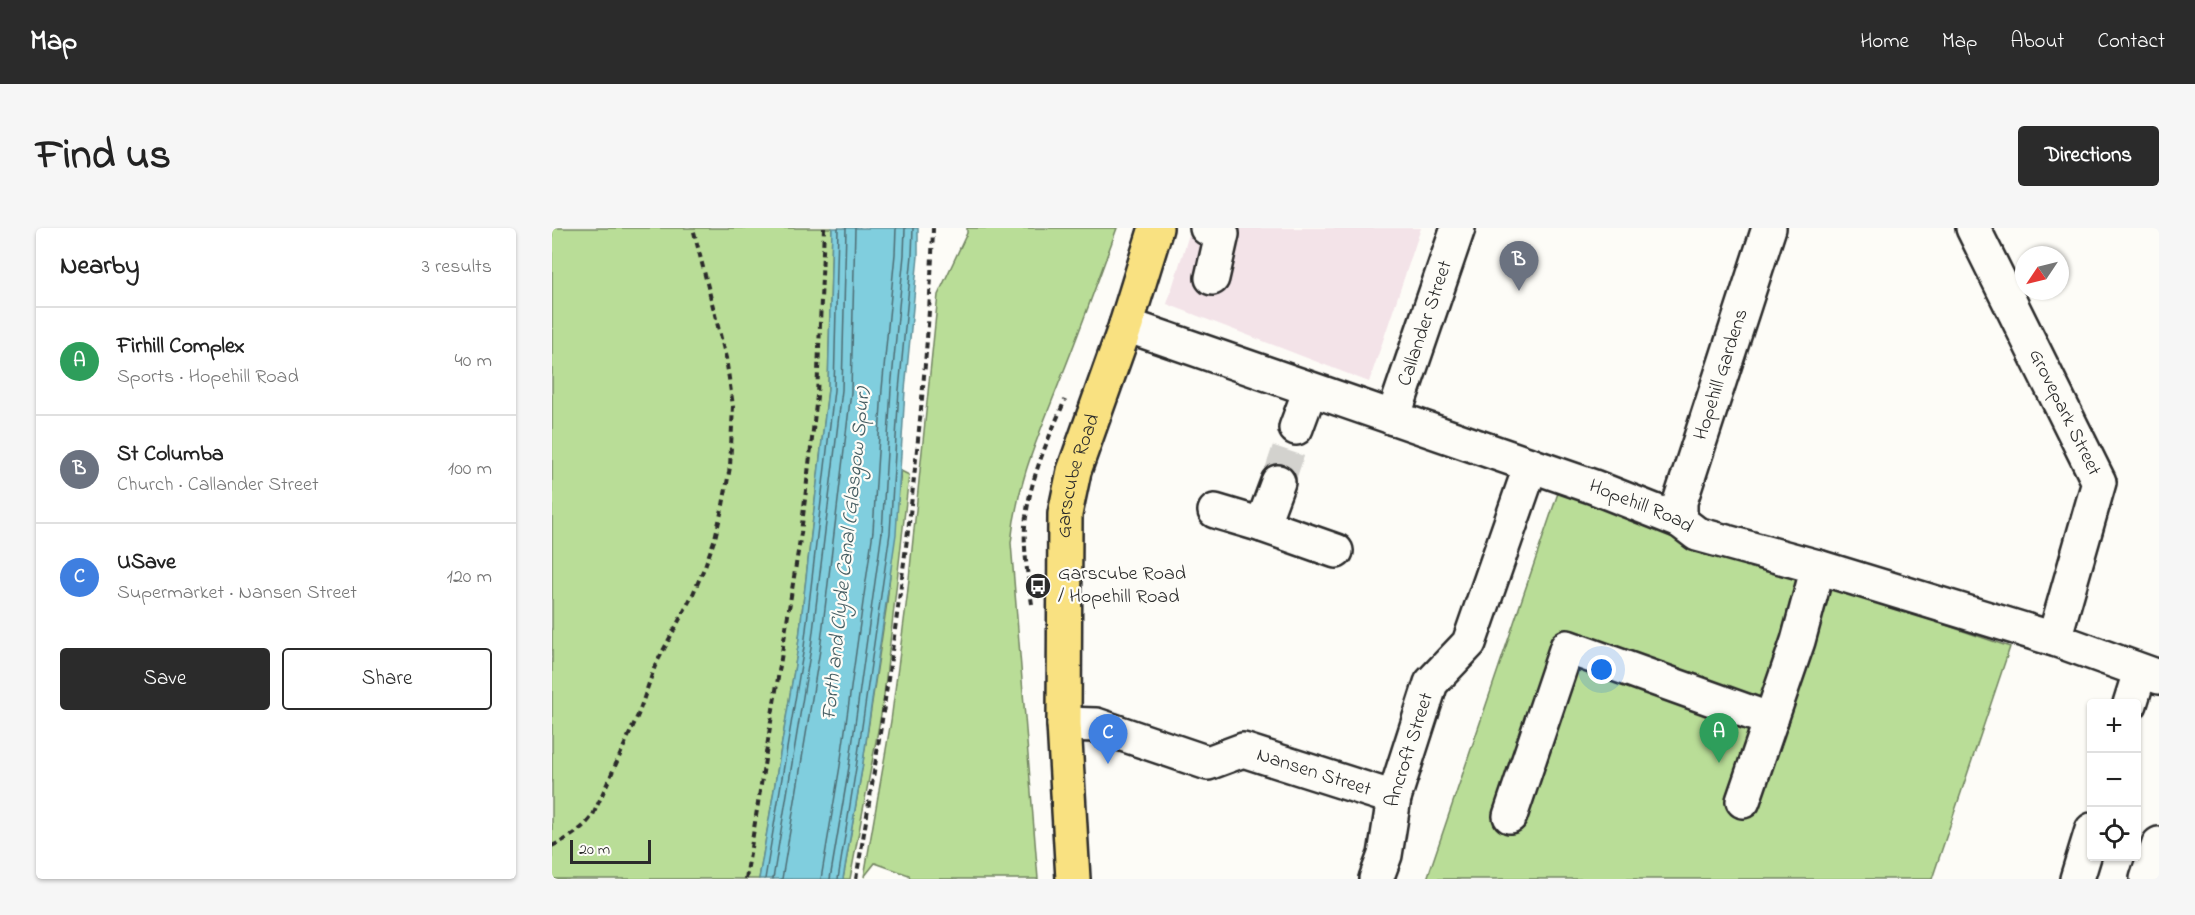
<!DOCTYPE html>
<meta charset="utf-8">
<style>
body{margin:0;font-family:"Indie Flower",sans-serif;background:#f6f6f6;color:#222}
.controls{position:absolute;right:18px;bottom:18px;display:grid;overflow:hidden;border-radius:6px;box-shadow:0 2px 4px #0004}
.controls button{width:54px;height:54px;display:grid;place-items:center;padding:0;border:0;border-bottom:2px solid #e0e0e0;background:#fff;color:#222;font:30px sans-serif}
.compass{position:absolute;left:1463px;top:18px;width:54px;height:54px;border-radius:50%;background:#fff;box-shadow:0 2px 4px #0004;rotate:235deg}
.scale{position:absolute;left:18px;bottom:15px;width:81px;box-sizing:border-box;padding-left:6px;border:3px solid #2b2b2b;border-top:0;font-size:16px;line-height:21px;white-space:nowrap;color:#2b2b2b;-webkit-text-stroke:4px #fdfcf7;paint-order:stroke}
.you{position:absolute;left:1050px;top:442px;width:21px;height:21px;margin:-15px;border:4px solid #fff;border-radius:50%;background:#1a73e8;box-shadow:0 0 0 9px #1a73e833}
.badge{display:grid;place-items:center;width:39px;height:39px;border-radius:50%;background:#2b2b2b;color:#fff;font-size:20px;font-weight:700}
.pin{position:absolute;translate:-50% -50px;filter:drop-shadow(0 2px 3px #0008)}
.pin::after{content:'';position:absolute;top:32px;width:21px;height:18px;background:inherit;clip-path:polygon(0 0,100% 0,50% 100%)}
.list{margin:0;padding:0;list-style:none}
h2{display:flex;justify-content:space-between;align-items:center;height:78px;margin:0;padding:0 24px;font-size:26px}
h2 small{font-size:20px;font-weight:400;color:#767676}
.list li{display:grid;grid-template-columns:39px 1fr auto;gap:18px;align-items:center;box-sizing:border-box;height:108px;padding:0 24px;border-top:2px solid #e0e0e0}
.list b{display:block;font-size:22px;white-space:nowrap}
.list p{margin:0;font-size:20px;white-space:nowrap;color:#767676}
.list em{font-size:20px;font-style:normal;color:#767676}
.actions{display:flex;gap:12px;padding:18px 24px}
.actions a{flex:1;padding:14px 0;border:2px solid #2b2b2b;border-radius:6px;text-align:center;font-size:21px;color:#2b2b2b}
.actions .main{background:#2b2b2b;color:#fff}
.icon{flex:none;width:33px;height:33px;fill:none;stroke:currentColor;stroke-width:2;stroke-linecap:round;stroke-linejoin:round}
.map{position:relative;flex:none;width:1607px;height:651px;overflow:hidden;border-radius:6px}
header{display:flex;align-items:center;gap:36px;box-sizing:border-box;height:84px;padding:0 30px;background:#2b2b2b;color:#fff}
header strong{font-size:28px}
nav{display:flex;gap:33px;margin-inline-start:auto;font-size:21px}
.intro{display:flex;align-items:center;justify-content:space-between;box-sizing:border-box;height:144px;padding:0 36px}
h1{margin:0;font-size:42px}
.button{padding:15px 27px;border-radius:6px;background:#2b2b2b;color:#fff;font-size:21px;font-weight:700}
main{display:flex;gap:36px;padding:0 36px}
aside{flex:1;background:#fff;border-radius:6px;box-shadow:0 2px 4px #0004}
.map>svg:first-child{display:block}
.built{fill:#f3e3e8}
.green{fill:#b9dd97;stroke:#728461;stroke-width:1.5}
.water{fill:#80cede;stroke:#5e8d96;stroke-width:1.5}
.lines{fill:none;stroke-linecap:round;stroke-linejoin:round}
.shore{stroke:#4d6c73;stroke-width:1.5}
.minor-tunnel{stroke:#d3d2ce;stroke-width:33;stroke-dasharray:33 16;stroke-linecap:butt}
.minor-casing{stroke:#2b2b2b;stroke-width:38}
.major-casing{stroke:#2b2b2b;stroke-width:38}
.path{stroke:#2b2b2b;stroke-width:4;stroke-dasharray:6 4.5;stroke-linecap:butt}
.minor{stroke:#fdfcf7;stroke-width:33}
.major{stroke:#f9e181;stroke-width:33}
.labels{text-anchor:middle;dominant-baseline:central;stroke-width:4.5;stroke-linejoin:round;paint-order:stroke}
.street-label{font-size:20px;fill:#2b2b2b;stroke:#fdfcf7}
.poi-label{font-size:20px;fill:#2b2b2b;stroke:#fdfcf7;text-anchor:start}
.water-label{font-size:21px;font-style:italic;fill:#445c61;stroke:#fdfcf7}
</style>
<header>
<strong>Map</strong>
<nav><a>Home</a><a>Map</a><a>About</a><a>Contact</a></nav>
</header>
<div class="intro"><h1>Find us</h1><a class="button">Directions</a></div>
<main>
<aside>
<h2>Nearby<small>3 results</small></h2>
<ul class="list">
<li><span class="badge" style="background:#2e9e5b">A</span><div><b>Firhill Complex</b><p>Sports · Hopehill Road</p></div><em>40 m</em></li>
<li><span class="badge" style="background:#6b7280">B</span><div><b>St Columba</b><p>Church · Callander Street</p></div><em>100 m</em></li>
<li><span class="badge" style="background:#3f7fe0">C</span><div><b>USave</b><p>Supermarket · Nansen Street</p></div><em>120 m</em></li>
</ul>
<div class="actions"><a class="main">Save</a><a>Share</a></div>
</aside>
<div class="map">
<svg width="1607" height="651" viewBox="0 0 1607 651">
<rect width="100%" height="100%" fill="#fdfcf7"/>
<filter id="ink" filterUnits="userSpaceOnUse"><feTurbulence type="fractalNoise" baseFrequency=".0167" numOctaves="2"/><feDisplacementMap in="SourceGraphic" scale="12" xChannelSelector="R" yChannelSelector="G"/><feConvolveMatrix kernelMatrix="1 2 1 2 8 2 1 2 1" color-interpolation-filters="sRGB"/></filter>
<g filter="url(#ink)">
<path class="built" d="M 639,0 L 869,0 L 817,154 L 615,76 Z"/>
<g class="green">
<path d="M 0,0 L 280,0 L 276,161 L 246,419 L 207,651 L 0,651 Z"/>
<path d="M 415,0 L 565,0 C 547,50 529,100 509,150 C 487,207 465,253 459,315 L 486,651 L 358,651 L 357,647 L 323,635 L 312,649 L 339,493 L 355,370 L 386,67 L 415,5 Z"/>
<path d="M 349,243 L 357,247 L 331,476 L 298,651 L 291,651 L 310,541 L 335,375 Z"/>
<path d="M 1006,265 L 1458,419 L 1380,651 L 875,651 Z"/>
</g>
<path class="water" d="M 280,0 L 366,0 L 366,28 L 353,162 L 344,306 L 310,541 L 291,651 L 207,651 L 246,419 L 276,161 Z"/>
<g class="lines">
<g class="shore">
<path d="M 213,651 L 252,419 L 282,162 L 286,0"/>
<path d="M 221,651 L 259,420 L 290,162 L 294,0"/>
<path d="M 230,651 L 268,422 L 299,164 L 303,0"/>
<path d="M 269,651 L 288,538 L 321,303 L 330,161 L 343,26 L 344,0"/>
<path d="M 278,651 L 297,539 L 330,304 L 339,161 L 352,27 L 353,0"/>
<path d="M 286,651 L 304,540 L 338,305 L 347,162 L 360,27 L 361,0"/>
</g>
<path class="minor-tunnel" d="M 726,254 L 744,200"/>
<g class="minor-casing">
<g id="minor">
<path d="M 655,0 L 670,6 L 660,50"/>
<path id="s1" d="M 1421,0 L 1547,254 L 1502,411"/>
<path id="s2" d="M 574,97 L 1042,259 L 1128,293 L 1145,306 L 1266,339 L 1502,411 L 1607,449"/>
<path id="s3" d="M 841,190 L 906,0"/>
<path d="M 744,200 L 758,162"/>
<path d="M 726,254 L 710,297 L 784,323"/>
<path d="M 663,283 L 710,297"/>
<path id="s4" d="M 1128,293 L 1128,274 L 1217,0"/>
<path d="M 1578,476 L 1588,444"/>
<path id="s5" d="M 512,496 L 544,497 L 656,535 L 691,522 L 842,570"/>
<path d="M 1191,573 L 1246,413 L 1266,339"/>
<path d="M 958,588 L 1015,419 L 1219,492"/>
<path id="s6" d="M 824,651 L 833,627 L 842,570 L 879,455 L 917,415 L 979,237"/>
<path d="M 1525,651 L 1540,602"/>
<path d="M 1595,651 L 1607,616"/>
</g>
</g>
<g class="major-casing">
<g id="major">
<path id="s7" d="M 521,651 L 512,496 L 513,286 L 522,243 L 574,97 L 604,0"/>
</g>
</g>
<g class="path">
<path d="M 480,376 C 476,351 470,314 474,289 C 479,248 497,209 513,172"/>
<path d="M 0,618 C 17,610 30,602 41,587 L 86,487 L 103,438 L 141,366 L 153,338 L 163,310 L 171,277 L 178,239 L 181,178 L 174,130 L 141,0"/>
<path d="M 194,651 L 249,305 L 265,168 L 272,0"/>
<path d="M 304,651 C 325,533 342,414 357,295 C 368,197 378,99 381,0"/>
</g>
<use href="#minor" class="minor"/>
<use href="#major" class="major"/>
</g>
</g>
<defs>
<g id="bus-disc" transform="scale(1.35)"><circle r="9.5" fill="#2b2b2b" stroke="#fdfcf7"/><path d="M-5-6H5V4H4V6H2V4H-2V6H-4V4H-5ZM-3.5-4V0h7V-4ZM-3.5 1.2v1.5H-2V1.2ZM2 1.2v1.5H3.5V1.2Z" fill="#fff"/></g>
</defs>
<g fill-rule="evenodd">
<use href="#bus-disc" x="486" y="358"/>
</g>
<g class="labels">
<g class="street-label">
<text stroke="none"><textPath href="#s3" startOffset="100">Callander Street</textPath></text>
<text stroke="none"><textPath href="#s4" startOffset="153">Hopehill Gardens</textPath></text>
<text stroke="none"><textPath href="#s1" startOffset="206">Grovepark Street</textPath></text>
<text stroke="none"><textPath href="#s7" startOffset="405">Garscube Road</textPath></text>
<text stroke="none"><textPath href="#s2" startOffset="546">Hopehill Road</textPath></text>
<text stroke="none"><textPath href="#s6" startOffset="134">Ancroft Street</textPath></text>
<text stroke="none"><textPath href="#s5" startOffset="262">Nansen Street</textPath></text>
</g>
<g class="poi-label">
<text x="506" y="346">Garscube Road<tspan x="506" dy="23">/ Hopehill Road</tspan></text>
</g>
<g class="water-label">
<text transform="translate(295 326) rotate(-84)">Forth and Clyde Canal (Glasgow Spur)</text>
</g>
</g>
</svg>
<div class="controls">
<button>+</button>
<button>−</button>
<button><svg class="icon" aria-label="locate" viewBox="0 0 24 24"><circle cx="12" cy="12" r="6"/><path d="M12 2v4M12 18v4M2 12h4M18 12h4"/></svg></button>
</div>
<svg class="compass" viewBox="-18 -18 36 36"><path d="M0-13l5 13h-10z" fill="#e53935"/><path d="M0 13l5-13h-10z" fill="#767676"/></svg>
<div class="scale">20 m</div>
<div class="you"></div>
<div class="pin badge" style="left:1167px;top:535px;background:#2e9e5b">A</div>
<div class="pin badge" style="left:967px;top:63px;background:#6b7280">B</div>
<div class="pin badge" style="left:556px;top:536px;background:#3f7fe0">C</div>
</div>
</main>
